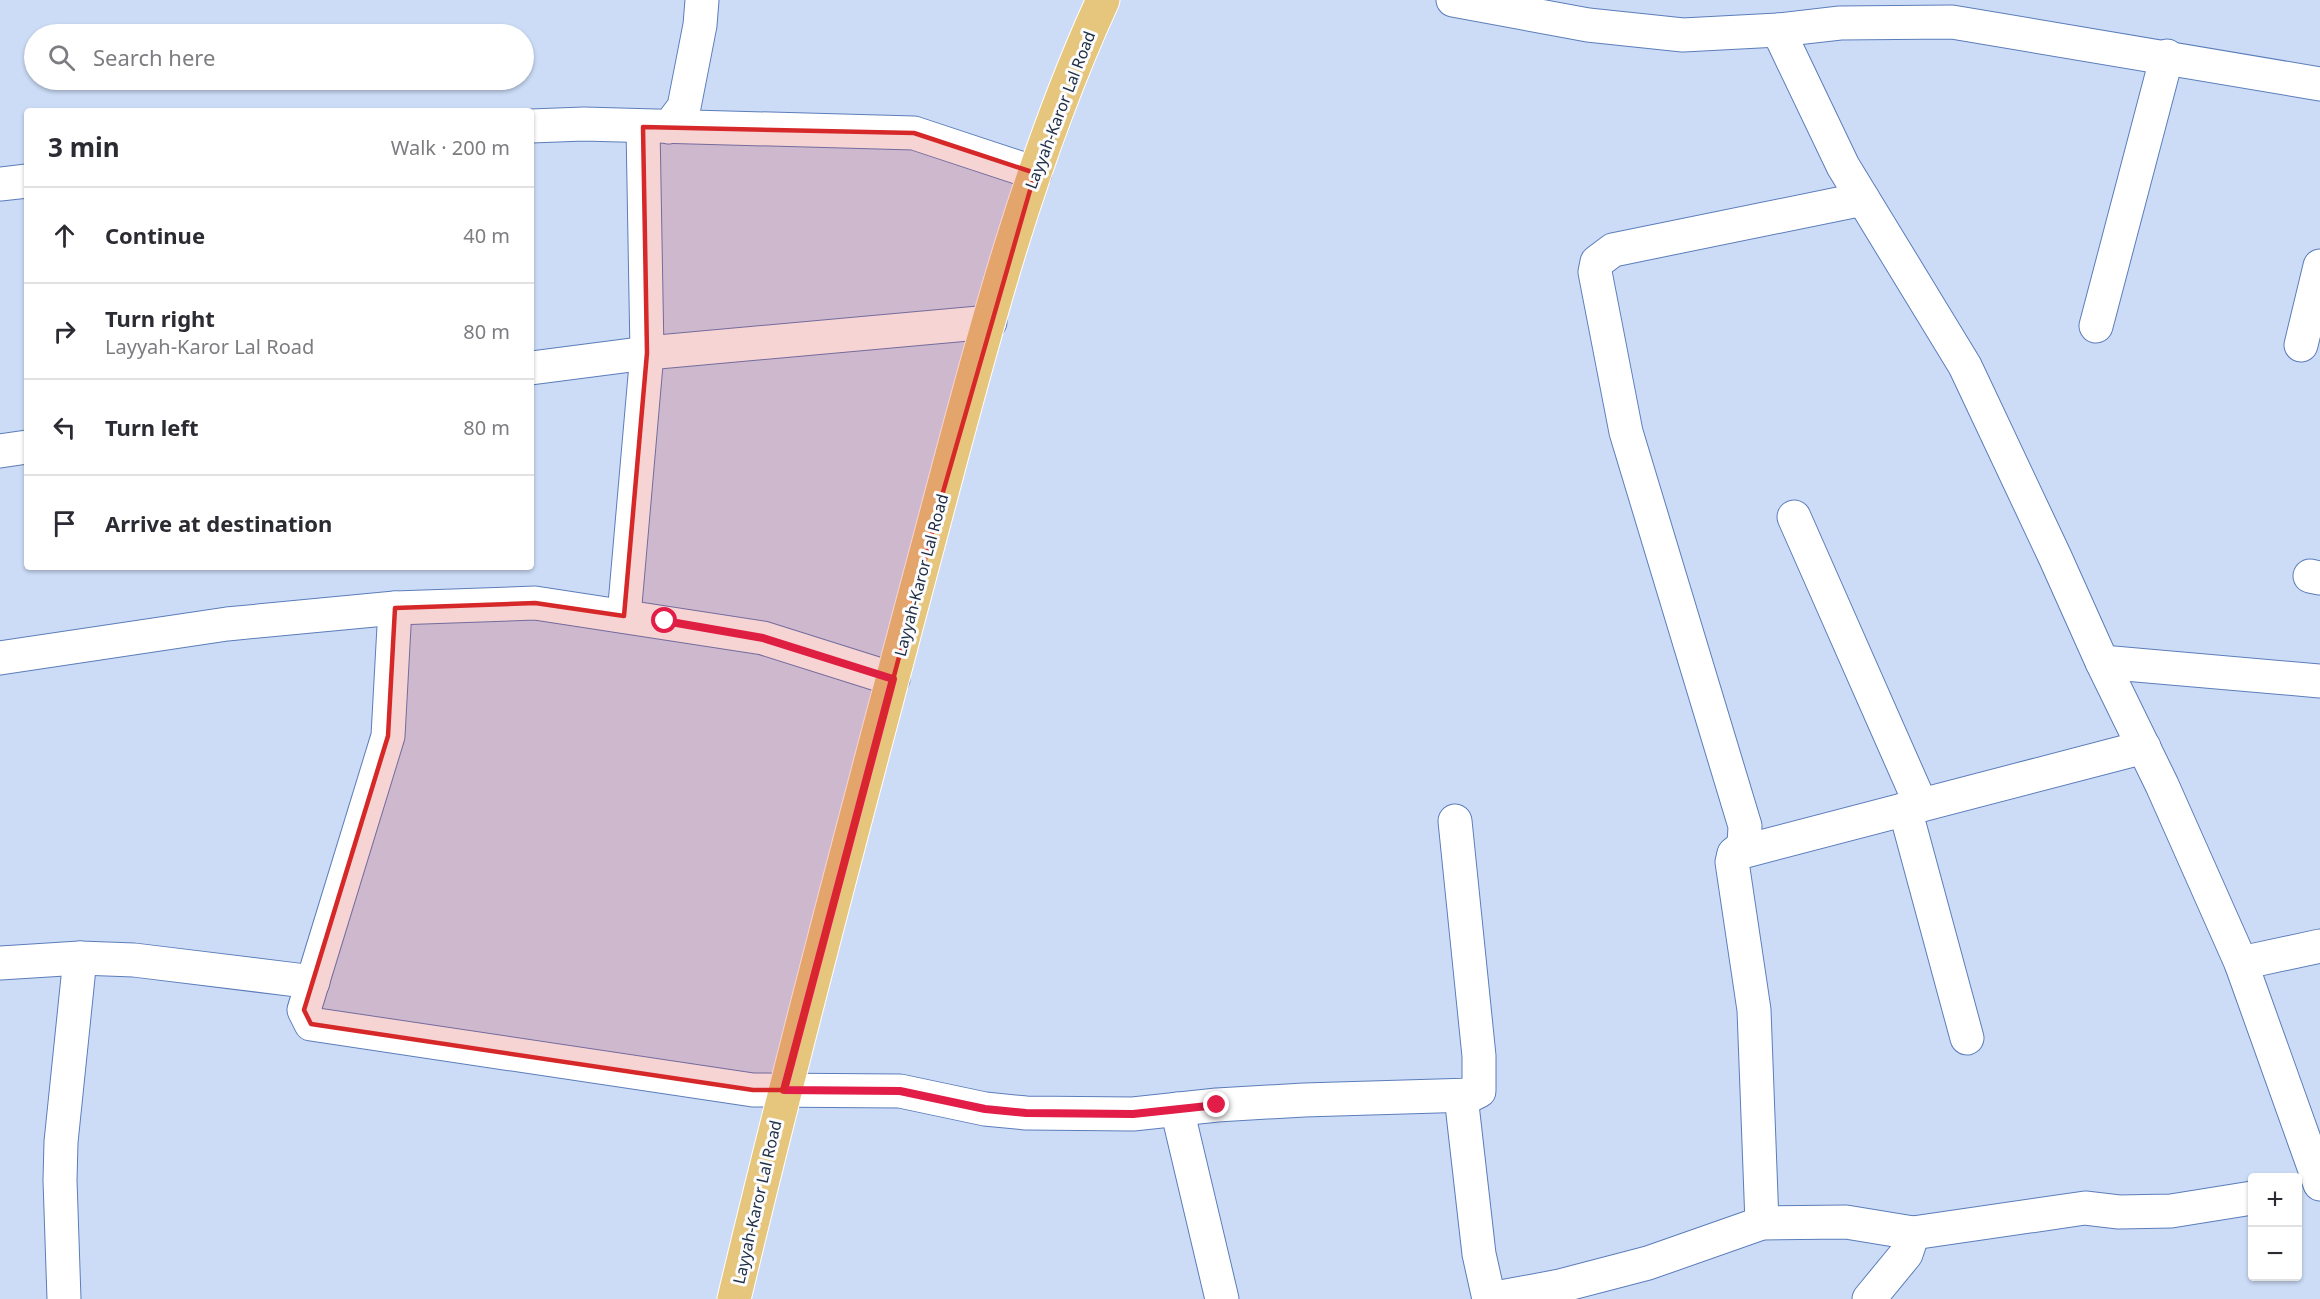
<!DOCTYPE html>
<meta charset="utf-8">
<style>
body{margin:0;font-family:"Noto Sans",sans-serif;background:#f7f7f7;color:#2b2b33}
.controls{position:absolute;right:18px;bottom:18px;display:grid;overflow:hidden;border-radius:6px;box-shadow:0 2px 4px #0004}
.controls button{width:54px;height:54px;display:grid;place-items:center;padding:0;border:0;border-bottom:2px solid #e1e1e2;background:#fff;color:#2b2b33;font:30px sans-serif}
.stop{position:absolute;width:18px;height:18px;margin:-14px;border:4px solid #e11d48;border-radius:50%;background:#fff}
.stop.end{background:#e11d48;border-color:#fff;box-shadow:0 2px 6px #0008}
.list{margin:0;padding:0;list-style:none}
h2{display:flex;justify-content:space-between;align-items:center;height:78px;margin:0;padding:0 24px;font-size:26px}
h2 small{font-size:20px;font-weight:400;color:#7c7c81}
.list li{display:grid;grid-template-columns:39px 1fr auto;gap:18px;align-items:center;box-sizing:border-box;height:96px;padding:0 24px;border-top:2px solid #e1e1e2}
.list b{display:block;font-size:22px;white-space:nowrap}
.list p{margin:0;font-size:20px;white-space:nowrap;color:#7c7c81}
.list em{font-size:20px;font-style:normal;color:#7c7c81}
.icon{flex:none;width:33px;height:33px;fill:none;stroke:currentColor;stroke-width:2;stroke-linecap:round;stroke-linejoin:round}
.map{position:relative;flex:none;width:2320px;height:1299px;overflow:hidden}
.search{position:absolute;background:#fff;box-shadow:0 2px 4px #0004;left:24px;top:24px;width:510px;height:66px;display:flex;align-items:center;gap:15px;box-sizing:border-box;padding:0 21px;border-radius:33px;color:#7c7c81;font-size:22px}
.panel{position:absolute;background:#fff;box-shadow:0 2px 4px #0004;left:24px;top:108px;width:510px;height:462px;border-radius:6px}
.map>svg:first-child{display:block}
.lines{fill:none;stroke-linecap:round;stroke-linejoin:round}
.street-casing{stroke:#5b7dba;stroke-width:35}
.primary-casing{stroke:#fff;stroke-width:35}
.street{stroke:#fff;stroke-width:33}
.primary{stroke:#e6c57c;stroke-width:33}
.route{stroke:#e11d48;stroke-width:8}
.marked{fill:#d62828;fill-opacity:0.2;stroke:#d62828;stroke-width:4.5;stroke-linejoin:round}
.labels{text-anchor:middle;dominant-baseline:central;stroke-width:6;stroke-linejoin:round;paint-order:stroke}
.street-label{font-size:16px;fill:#202e48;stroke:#fcfcfc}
</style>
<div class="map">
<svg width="2320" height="1299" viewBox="0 0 2320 1299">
<rect width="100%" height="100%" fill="#ccdcf7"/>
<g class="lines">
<g class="street-casing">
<g id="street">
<path d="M 1453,0 L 1588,25 L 1683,35 L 1778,30 L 1840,23 L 1952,22 L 2320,84"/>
<path d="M 1778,30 L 1843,166 L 1965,366 L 2055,557 L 2102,662 L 2162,785 L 2241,963 L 2320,1184"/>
<path d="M 531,126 L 584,124 L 914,133 L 1035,173"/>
<path d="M 669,127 L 684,107 L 700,25 L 702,0"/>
<path d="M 0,184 L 27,181"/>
<path d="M 2096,326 L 2167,56"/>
<path d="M 2301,345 L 2320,266"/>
<path d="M 531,368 L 647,353 L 990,322"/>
<path d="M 0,451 L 27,447"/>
<path d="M 1794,517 L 1921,805"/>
<path d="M 2310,576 L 2320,578"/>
<path d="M 395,608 L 388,736 L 304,1010 L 311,1024 L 753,1090 L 900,1091 L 985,1109 L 1026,1113 L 1133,1114 L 1217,1105 L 1304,1100 L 1471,1095 L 1479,1091 L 1479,1056 L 1455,821"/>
<path d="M 624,616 L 647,353 L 643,127"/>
<path d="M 0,658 L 227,624 L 395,608 L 535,603 L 763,638 L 893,679"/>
<path d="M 2102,662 L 2320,681"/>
<path d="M 1905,809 L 1967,1038"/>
<path d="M 1734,854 L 2144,747"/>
<path d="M 0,963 L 80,958 L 134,960 L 313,982"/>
<path d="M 2241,963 L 2320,946"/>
<path d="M 1461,1096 L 1479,1254 L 1489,1299"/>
<path d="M 1177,1109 L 1222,1299"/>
<path d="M 1762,1223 L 1754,1010 L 1732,862 L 1734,854 L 1744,845 L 1745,826 L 1626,432 L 1595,272 L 1597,262 L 1613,250 L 1863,199"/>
<path d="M 64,1299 L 60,1180 L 61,1142 L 80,958"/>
<path d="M 1490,1299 L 1560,1286 L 1648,1263 L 1762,1223 L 1846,1222 L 1913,1233 L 2085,1208 L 2119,1212 L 2171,1211 L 2252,1198"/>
<path d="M 1869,1299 L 1906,1254 L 1913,1233"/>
</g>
</g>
<g class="primary-casing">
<path id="primary" d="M 734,1299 C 792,1057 856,816 920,575 C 972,382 1019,183 1103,0"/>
</g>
<use href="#street" class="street"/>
<use href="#primary" class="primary"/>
</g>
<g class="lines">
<path class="route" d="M 665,621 L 763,638 L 893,679 L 784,1090 L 900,1091 L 985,1109 L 1026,1113 L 1133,1114 L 1217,1105"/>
</g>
<path class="marked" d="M 643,127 L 914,133 L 1035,173 L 941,499 L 784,1090 L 753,1090 L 311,1024 L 304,1010 L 388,736 L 395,608 L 535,603 L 624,616 L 647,353 Z"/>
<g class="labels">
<g class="street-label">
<text transform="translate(1060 110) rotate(-69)">Layyah-Karor Lal Road</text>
<text transform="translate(921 575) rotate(-75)">Layyah-Karor Lal Road</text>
<text transform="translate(757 1202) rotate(-77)">Layyah-Karor Lal Road</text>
</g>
</g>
</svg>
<div class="controls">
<button>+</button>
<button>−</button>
</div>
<div class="stop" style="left:665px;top:621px"></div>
<div class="stop end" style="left:1217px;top:1105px"></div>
<div class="search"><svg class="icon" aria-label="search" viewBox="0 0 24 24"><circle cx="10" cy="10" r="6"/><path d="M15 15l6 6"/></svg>Search here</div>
<section class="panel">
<h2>3 min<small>Walk · 200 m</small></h2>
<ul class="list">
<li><svg class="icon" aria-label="ahead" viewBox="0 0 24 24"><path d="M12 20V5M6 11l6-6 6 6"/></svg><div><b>Continue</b></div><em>40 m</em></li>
<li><svg class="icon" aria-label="right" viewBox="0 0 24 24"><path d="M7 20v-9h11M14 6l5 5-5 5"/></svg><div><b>Turn right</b><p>Layyah-Karor Lal Road</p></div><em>80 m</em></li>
<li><svg class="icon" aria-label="left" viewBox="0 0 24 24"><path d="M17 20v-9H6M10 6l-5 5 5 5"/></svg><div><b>Turn left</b></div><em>80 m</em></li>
<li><svg class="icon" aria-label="arrive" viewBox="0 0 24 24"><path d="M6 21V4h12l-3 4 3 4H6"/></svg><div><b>Arrive at destination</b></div></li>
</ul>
</section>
</div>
